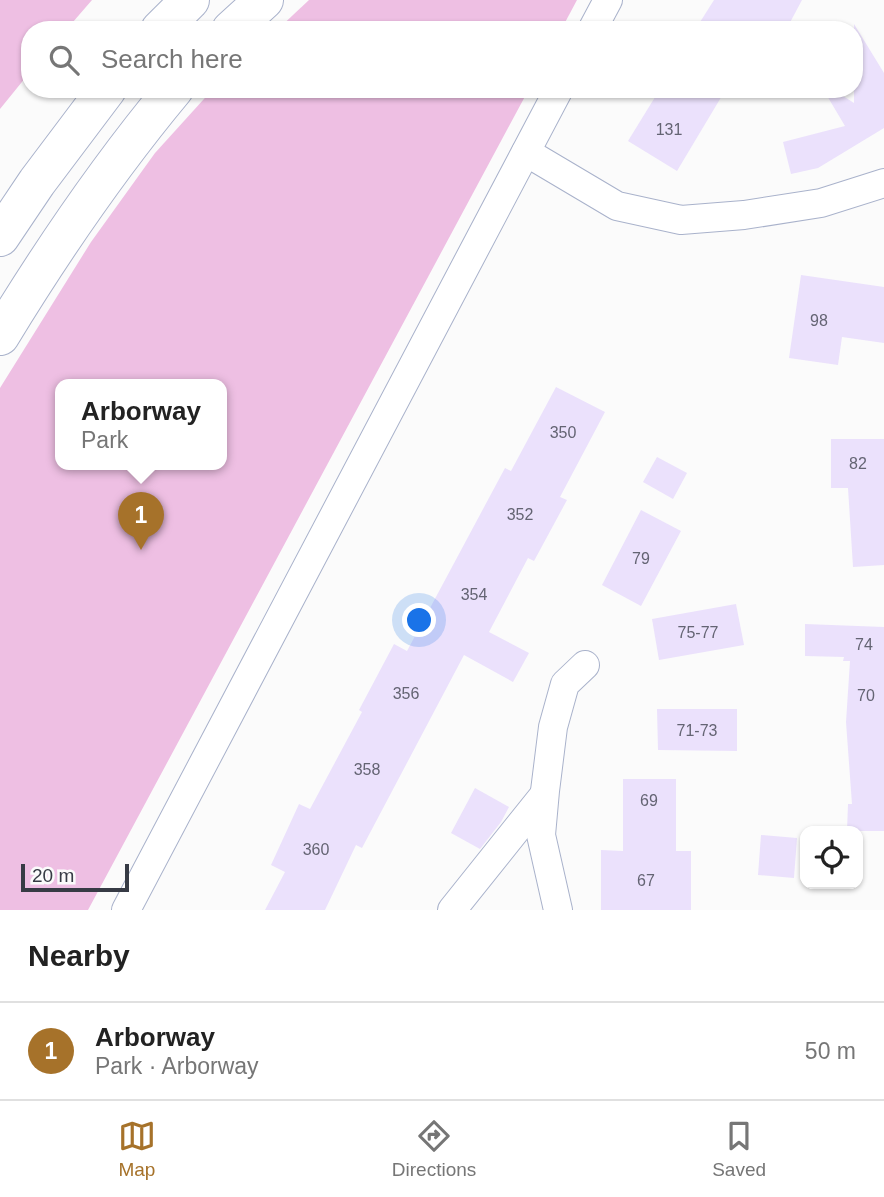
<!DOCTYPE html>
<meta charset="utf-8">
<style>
body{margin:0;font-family:Arial,sans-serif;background:#f6f6f6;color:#222}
.controls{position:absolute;right:21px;bottom:21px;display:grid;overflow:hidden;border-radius:14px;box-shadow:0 2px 5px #0004}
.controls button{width:63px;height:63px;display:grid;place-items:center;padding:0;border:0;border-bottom:2px solid #e0e0e0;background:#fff;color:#222;font:35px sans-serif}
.scale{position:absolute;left:21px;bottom:18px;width:108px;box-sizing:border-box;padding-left:7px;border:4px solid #373b45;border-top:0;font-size:19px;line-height:24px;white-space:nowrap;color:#373b45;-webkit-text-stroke:5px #fbfbfb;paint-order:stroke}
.you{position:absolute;left:420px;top:621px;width:24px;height:24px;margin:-18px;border:5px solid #fff;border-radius:50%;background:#1a73e8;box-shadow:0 0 0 10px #1a73e833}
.badge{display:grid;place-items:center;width:46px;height:46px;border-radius:50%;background:#a6722a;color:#fff;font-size:23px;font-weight:700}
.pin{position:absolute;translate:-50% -58px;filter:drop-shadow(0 2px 4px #0008)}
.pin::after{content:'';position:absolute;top:37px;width:24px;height:21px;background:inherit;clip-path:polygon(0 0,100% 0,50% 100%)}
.popup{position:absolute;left:55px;top:379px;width:172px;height:91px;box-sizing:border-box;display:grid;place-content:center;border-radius:14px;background:#fff;filter:drop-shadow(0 2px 5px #0005);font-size:23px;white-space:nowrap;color:#767676}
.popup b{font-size:26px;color:#222}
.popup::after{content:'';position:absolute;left:50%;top:100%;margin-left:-14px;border:14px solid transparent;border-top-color:#fff}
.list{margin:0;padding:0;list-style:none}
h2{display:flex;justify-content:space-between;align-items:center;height:91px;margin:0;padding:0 28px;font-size:30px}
h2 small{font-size:23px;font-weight:400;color:#767676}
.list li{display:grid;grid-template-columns:46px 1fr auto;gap:21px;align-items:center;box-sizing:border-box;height:98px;padding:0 28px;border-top:2px solid #e0e0e0}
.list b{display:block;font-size:26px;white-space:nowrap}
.list p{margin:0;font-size:23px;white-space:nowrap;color:#767676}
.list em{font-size:23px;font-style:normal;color:#767676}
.icon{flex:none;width:38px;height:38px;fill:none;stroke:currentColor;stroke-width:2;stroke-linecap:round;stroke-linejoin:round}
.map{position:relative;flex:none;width:884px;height:910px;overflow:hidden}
.search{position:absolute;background:#fff;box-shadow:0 2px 5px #0004;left:21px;right:21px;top:21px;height:77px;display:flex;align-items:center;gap:18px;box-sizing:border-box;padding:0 24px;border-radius:28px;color:#767676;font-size:26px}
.sheet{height:189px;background:#fff}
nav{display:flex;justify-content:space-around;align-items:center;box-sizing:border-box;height:98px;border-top:2px solid #e0e0e0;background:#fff;font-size:19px;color:#767676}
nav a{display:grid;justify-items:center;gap:4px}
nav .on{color:#a6722a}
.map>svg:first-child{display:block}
.green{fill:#eebfe3;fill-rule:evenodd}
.building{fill:#ebe1fc}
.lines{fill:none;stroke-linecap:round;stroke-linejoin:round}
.street-casing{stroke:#a9b2cb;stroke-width:30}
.highway-casing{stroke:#a9b2cb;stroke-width:40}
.street{stroke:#fff;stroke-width:28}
.highway{stroke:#fff;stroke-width:38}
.labels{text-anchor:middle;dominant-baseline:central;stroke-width:5;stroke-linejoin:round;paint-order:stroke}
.number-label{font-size:16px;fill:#646473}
</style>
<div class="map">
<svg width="884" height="910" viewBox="0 0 884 910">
<rect width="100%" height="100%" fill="#fbfbfb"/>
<g class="green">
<path d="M 0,0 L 92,0 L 66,30 L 30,30 L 30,72 L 0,109 Z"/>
<path d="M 309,0 L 577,0 L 561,30 L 277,30 Z"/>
<path d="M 213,89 L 529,89 L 88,910 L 0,910 L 0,388 L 91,242 L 155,153 ZM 60,384 L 221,384 L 221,464 L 60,464 Z"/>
</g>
<g class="building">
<path d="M 714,0 L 802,0 L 786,30 L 695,30 Z"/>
<path d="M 854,24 L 884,73 L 884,128 L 818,168 L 791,174 L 783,142 L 845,126 L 823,89 L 832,89 L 854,103 Z"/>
<path d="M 660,89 L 726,89 L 677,171 L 628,141 Z"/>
<path d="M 801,275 L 884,287 L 884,343 L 842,337 L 838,365 L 789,358 Z"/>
<path d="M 556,387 L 605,412 L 560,497 L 567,500 L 534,561 L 528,558 L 489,632 L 529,653 L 513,682 L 464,655 L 362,848 L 356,845 L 325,910 L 265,910 L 285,872 L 271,865 L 299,804 L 310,809 L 362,712 L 359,710 L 394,644 L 407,651 L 505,468 L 511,471 Z"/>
<path d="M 831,439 L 884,439 L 884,565 L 853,567 L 848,488 L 831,488 Z"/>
<path d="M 657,457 L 687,473 L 673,499 L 643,482 Z"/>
<path d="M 641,510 L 681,531 L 641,606 L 602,585 Z"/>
<path d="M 736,604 L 744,645 L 659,660 L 652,619 Z"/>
<path d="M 805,624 L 884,627 L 884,831 L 847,831 L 848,804 L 852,804 L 846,722 L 850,661 L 843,661 L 844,657 L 805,656 Z"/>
<path d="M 657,709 L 737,709 L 737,751 L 658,750 Z"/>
<path d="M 623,779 L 676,779 L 676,851 L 691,851 L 691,910 L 601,910 L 601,850 L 623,851 Z"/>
<path d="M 475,788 L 509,807 L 501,822 L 480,849 L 451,833 Z"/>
<path d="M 761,835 L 797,838 L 794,878 L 758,875 Z"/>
</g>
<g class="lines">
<g class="street-casing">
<g id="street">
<path d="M 592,30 L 608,0"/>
<path d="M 526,152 L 617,206 L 681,220 L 744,215 L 821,203 L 884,183"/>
<path d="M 126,910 L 559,89"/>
<path d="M 452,910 L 544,795"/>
<path d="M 558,910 L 541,835 L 545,791 L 553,727 L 565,684 L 585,665"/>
</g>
</g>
<g class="highway-casing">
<g id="highway">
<path d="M 160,30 L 190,0"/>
<path d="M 231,30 L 264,0"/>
<path d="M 0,237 L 37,182 L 107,89"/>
<path d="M 0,336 C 53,249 109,167 174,89"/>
</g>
</g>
<use href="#street" class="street"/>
<use href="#highway" class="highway"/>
</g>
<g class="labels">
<g class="number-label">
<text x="669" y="129">131</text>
<text x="819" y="320">98</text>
<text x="563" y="432">350</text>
<text x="858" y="463">82</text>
<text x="520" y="514">352</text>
<text x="641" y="558">79</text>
<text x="474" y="594">354</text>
<text x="698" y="632">75-77</text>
<text x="864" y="644">74</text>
<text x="406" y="693">356</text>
<text x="866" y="695">70</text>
<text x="697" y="730">71-73</text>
<text x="367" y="769">358</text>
<text x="649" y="800">69</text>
<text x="316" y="849">360</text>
<text x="646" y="880">67</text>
</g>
</g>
</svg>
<div class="controls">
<button><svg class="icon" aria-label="locate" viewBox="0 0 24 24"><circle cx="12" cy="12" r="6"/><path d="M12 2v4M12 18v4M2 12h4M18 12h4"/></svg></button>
</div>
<div class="scale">20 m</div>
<div class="you"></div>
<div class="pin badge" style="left:141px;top:550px">1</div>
<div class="popup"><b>Arborway</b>Park</div>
<div class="search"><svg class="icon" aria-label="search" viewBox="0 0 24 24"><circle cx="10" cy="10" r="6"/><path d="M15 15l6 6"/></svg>Search here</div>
</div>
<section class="sheet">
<h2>Nearby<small></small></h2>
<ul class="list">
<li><span class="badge">1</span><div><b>Arborway</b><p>Park · Arborway</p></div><em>50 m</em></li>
</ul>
</section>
<nav>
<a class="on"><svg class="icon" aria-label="map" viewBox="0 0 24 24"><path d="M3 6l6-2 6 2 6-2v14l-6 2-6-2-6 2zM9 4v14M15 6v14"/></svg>Map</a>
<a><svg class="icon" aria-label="directions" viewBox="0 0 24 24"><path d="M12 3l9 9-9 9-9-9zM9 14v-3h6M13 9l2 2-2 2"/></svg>Directions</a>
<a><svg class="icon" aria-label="saved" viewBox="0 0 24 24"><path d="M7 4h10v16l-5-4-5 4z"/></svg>Saved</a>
</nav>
